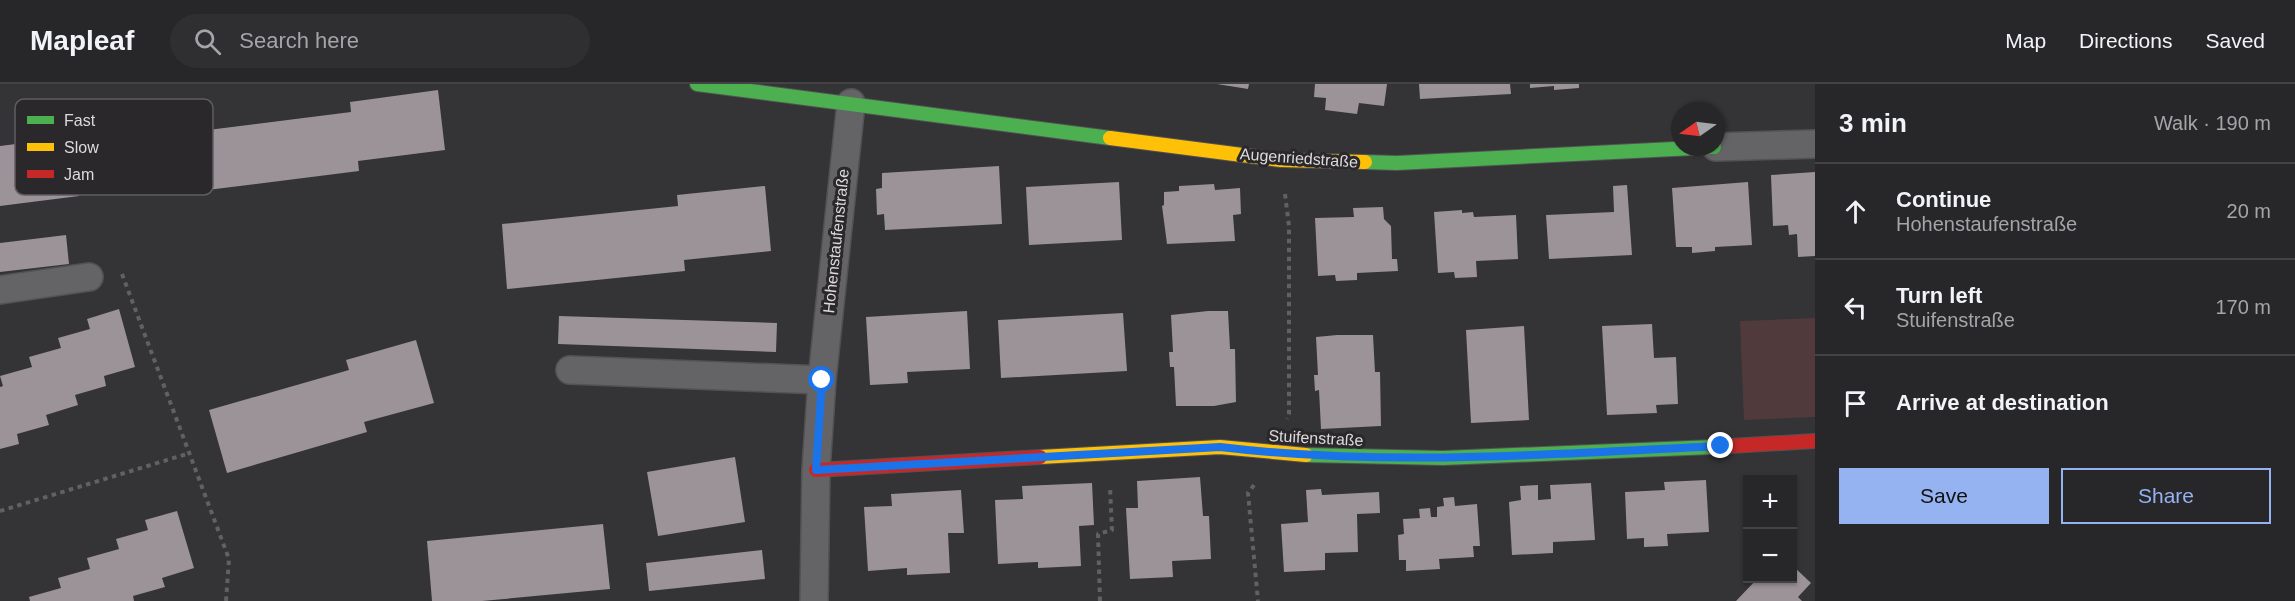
<!DOCTYPE html>
<meta charset="utf-8">
<style>
body{margin:0;font-family:Helvetica,sans-serif;background:#2f2e30;color:#f1f3f6}
.controls{position:absolute;right:18px;bottom:18px;display:grid;overflow:hidden;border-radius:0px;box-shadow:0 2px 4px #0004}
.controls button{width:54px;height:54px;display:grid;place-items:center;padding:0;border:0;border-bottom:2px solid #434345;background:#272628;color:#f1f3f6;font:30px sans-serif}
.compass{position:absolute;left:1671px;top:18px;width:54px;height:54px;border-radius:50%;background:#272628;box-shadow:0 2px 4px #0004;rotate:256deg}
.stop{position:absolute;width:18px;height:18px;margin:-14px;border:4px solid #1a73e8;border-radius:50%;background:#fff}
.stop.end{background:#1a73e8;border-color:#fff;box-shadow:0 2px 6px #0008}
.list{margin:0;padding:0;list-style:none}
h2{display:flex;justify-content:space-between;align-items:center;height:78px;margin:0;padding:0 24px;font-size:26px}
h2 small{font-size:20px;font-weight:400;color:#a4a5a8}
.list li{display:grid;grid-template-columns:39px 1fr auto;gap:18px;align-items:center;box-sizing:border-box;height:96px;padding:0 24px;border-top:2px solid #434345}
.list b{display:block;font-size:22px;white-space:nowrap}
.list p{margin:0;font-size:20px;white-space:nowrap;color:#a4a5a8}
.list em{font-size:20px;font-style:normal;color:#a4a5a8}
.actions{display:flex;gap:12px;padding:18px 24px}
.actions a{flex:1;padding:14px 0;border:2px solid #95b2f1;border-radius:0px;text-align:center;font-size:21px;color:#95b2f1}
.actions .main{background:#95b2f1;color:#111}
.icon{flex:none;width:33px;height:33px;fill:none;stroke:currentColor;stroke-width:2;stroke-linecap:round;stroke-linejoin:round}
.map{position:relative;flex:none;width:1815px;height:517px;overflow:hidden}
header{display:flex;align-items:center;gap:36px;box-sizing:border-box;height:84px;padding:0 30px;background:#272628;border-bottom:2px solid #434345}
header strong{font-size:28px}
nav{display:flex;gap:33px;margin-inline-start:auto;font-size:21px}
.search{width:420px;height:54px;background:#2f2e30;display:flex;align-items:center;gap:15px;box-sizing:border-box;padding:0 21px;border-radius:33px;color:#a4a5a8;font-size:22px}
main{display:flex}
aside{flex:1;background:#272628}
.map>svg:first-child{display:block}
.green{fill:#513a3c}
.building{fill:#9b9398}
.lines{fill:none;stroke-linecap:round;stroke-linejoin:round}
.street-casing{stroke:#525153;stroke-width:30}
.fast-casing{stroke:#525153;stroke-width:16}
.slow-casing{stroke:#525153;stroke-width:16}
.jam-casing{stroke:#525153;stroke-width:16}
.path{stroke:#616062;stroke-width:4;stroke-dasharray:4.5 4.5;stroke-linecap:butt}
.street{stroke:#646466;stroke-width:27}
.fast{stroke:#4caf50;stroke-width:14}
.slow{stroke:#ffc107;stroke-width:14}
.jam{stroke:#c62828;stroke-width:14}
.route{stroke:#1a73e8;stroke-width:8}
.labels{text-anchor:middle;dominant-baseline:central;stroke-width:6;stroke-linejoin:round;paint-order:stroke}
.street-label{font-size:16px;fill:#dcdadd;stroke:#2b282c}
.key{fill:#2b282c;stroke:#605d61;stroke-width:1.5}
.key-label{font-size:16px;fill:#dcdadd}
</style>
<header>
<strong>Mapleaf</strong>
<div class="search"><svg class="icon" aria-label="search" viewBox="0 0 24 24"><circle cx="10" cy="10" r="6"/><path d="M15 15l6 6"/></svg>Search here</div>
<nav><a>Map</a><a>Directions</a><a>Saved</a></nav>
</header>
<main>
<div class="map">
<svg width="1815" height="517" viewBox="0 0 1815 517">
<rect width="100%" height="100%" fill="#343335"/>
<path class="green" d="M 1815,234 L 1815,333 L 1744,336 L 1740,237 Z"/>
<g class="building">
<path d="M 1217,0 L 1249,0 L 1248,5 Z"/>
<path d="M 1315,0 L 1387,0 L 1384,22 L 1359,19 L 1357,30 L 1325,26 L 1326,14 L 1314,13 Z"/>
<path d="M 1419,0 L 1510,0 L 1511,10 L 1420,15 Z"/>
<path d="M 1530,0 L 1579,0 L 1579,4 L 1554,6 L 1554,2 L 1530,4 Z"/>
<path d="M 438,6 L 445,66 L 358,77 L 359,87 L 183,109 L 176,50 L 351,28 L 350,18 Z"/>
<path d="M 72,53 L 79,112 L 0,122 L 0,62 Z"/>
<path d="M 999,82 L 1002,140 L 885,146 L 884,130 L 877,131 L 876,105 L 882,104 L 882,89 Z"/>
<path d="M 1815,88 L 1815,172 L 1798,173 L 1797,150 L 1789,151 L 1788,141 L 1773,142 L 1771,91 Z"/>
<path d="M 1119,98 L 1122,156 L 1029,161 L 1026,103 Z"/>
<path d="M 1748,98 L 1752,161 L 1715,163 L 1715,167 L 1692,169 L 1692,163 L 1676,163 L 1672,104 Z"/>
<path d="M 1214,100 L 1215,106 L 1240,104 L 1241,130 L 1233,131 L 1235,157 L 1167,160 L 1162,122 L 1164,121 L 1164,108 L 1179,107 L 1179,102 Z"/>
<path d="M 1627,101 L 1632,171 L 1549,175 L 1546,131 L 1614,128 L 1613,102 Z"/>
<path d="M 765,102 L 771,167 L 684,176 L 685,187 L 507,205 L 502,140 L 678,122 L 677,111 Z"/>
<path d="M 1383,123 L 1384,135 L 1391,142 L 1392,175 L 1397,175 L 1398,187 L 1357,189 L 1357,196 L 1336,197 L 1335,191 L 1318,192 L 1315,134 L 1354,133 L 1353,124 Z"/>
<path d="M 1462,126 L 1462,129 L 1473,128 L 1474,133 L 1516,131 L 1518,175 L 1476,177 L 1477,193 L 1455,194 L 1454,188 L 1438,189 L 1434,128 Z"/>
<path d="M 66,151 L 69,180 L 0,188 L 0,159 Z"/>
<path d="M 119,225 L 135,283 L 104,292 L 106,302 L 75,311 L 78,321 L 46,331 L 49,341 L 17,350 L 19,360 L 0,365 L 0,303 L 3,302 L 0,292 L 32,283 L 29,273 L 61,264 L 58,254 L 90,245 L 87,235 Z"/>
<path d="M 967,227 L 970,285 L 907,288 L 908,299 L 870,301 L 866,233 Z"/>
<path d="M 1208,227 L 1228,227 L 1230,265 L 1235,265 L 1236,318 L 1214,322 L 1176,322 L 1174,283 L 1170,283 L 1169,268 L 1173,268 L 1171,231 Z"/>
<path d="M 1123,229 L 1127,287 L 1001,294 L 998,236 Z"/>
<path d="M 559,232 L 777,239 L 776,268 L 558,260 Z"/>
<path d="M 1652,240 L 1654,274 L 1676,273 L 1678,320 L 1656,321 L 1657,329 L 1607,331 L 1602,242 Z"/>
<path d="M 1524,242 L 1529,336 L 1471,339 L 1466,246 Z"/>
<path d="M 1337,251 L 1373,251 L 1375,288 L 1380,288 L 1381,342 L 1321,345 L 1319,306 L 1315,307 L 1314,291 L 1318,291 L 1316,253 Z"/>
<path d="M 416,256 L 434,319 L 364,338 L 367,348 L 227,389 L 209,326 L 349,286 L 346,276 Z"/>
<path d="M 735,373 L 745,438 L 658,452 L 647,388 Z"/>
<path d="M 1200,393 L 1203,432 L 1209,432 L 1211,475 L 1172,477 L 1173,493 L 1130,495 L 1126,424 L 1138,424 L 1137,397 Z"/>
<path d="M 1706,396 L 1709,448 L 1667,450 L 1668,462 L 1644,463 L 1644,454 L 1627,455 L 1625,408 L 1665,406 L 1664,398 Z"/>
<path d="M 1092,399 L 1094,441 L 1079,442 L 1081,482 L 1038,484 L 1038,478 L 998,480 L 995,416 L 1023,415 L 1022,402 Z"/>
<path d="M 1591,399 L 1595,456 L 1553,458 L 1553,469 L 1512,471 L 1509,418 L 1521,416 L 1520,402 L 1538,401 L 1538,416 L 1551,415 L 1550,401 Z"/>
<path d="M 1321,405 L 1322,411 L 1379,408 L 1380,429 L 1357,430 L 1358,468 L 1325,469 L 1325,486 L 1284,488 L 1281,440 L 1308,438 L 1306,406 Z"/>
<path d="M 961,406 L 964,449 L 948,449 L 950,489 L 907,491 L 907,484 L 868,487 L 864,423 L 892,422 L 891,410 Z"/>
<path d="M 1454,413 L 1455,422 L 1477,420 L 1480,462 L 1473,462 L 1474,473 L 1439,475 L 1440,485 L 1406,487 L 1406,476 L 1399,476 L 1398,451 L 1404,450 L 1403,435 L 1420,434 L 1419,425 L 1430,424 L 1431,433 L 1437,433 L 1437,423 L 1444,422 L 1443,414 Z"/>
<path d="M 177,427 L 194,484 L 162,494 L 165,503 L 133,512 L 134,517 L 30,517 L 29,513 L 61,504 L 58,494 L 90,485 L 87,474 L 119,465 L 116,455 L 148,446 L 145,436 Z"/>
<path d="M 603,440 L 610,505 L 482,517 L 432,517 L 427,457 Z"/>
<path d="M 762,466 L 765,495 L 649,507 L 646,479 Z"/>
<path d="M 1792,481 L 1811,499 L 1798,513 L 1802,517 L 1736,517 L 1757,495 L 1792,495 Z"/>
</g>
<g class="lines">
<g class="street-casing">
<g id="street">
<path d="M 1716,63 L 1815,60"/>
<path d="M 0,206 L 89,193"/>
<path d="M 570,286 L 822,296"/>
<path d="M 814,517 L 816,386 L 822,296 L 851,19"/>
</g>
</g>
<g class="fast-casing">
<g id="fast">
<path d="M 697,0 L 1110,54"/>
<path d="M 1365,78 L 1397,79 L 1714,63"/>
<path d="M 1306,371 L 1443,374 L 1713,363"/>
</g>
</g>
<g class="slow-casing">
<g id="slow">
<path d="M 1110,54 L 1281,76 L 1365,78"/>
<path d="M 1040,373 L 1220,363 L 1306,371"/>
</g>
</g>
<g class="jam-casing">
<g id="jam">
<path d="M 1713,363 L 1815,357"/>
<path d="M 816,386 L 1040,373"/>
</g>
</g>
<g class="path">
<path d="M 1285,110 L 1289,142 L 1289,330 L 1287,335"/>
<path d="M 122,190 L 229,475 L 226,517"/>
<path d="M 1254,401 L 1248,409 L 1258,517"/>
<path d="M 0,427 L 190,369"/>
<path d="M 1100,517 L 1098,450 L 1112,446 L 1110,403"/>
</g>
<use href="#street" class="street"/>
<use href="#fast" class="fast"/>
<use href="#slow" class="slow"/>
<use href="#jam" class="jam"/>
</g>
<g class="lines">
<path class="route" d="M 822,296 L 816,386 L 1220,363 C 1386,383 1554,370 1721,362"/>
</g>
<g class="labels">
<g class="street-label">
<text transform="translate(1299 74) rotate(4)">Augenriedstraße</text>
<text transform="translate(836 157) rotate(-84)">Hohenstaufenstraße</text>
<text transform="translate(1316 354) rotate(3)">Stuifenstraße</text>
</g>
</g>
<rect x="15" y="15" width="198" height="96" rx="9" class="key"/>
<rect x="27" y="32" width="27" height="8" fill="#4caf50"/>
<rect x="27" y="59" width="27" height="8" fill="#ffc107"/>
<rect x="27" y="86" width="27" height="8" fill="#c62828"/>
<g class="key-label">
<text x="64" y="42">Fast</text>
<text x="64" y="69">Slow</text>
<text x="64" y="96">Jam</text>
</g>
</svg>
<div class="controls">
<button>+</button>
<button>−</button>
</div>
<svg class="compass" viewBox="-18 -18 36 36"><path d="M0-13l5 13h-10z" fill="#e53935"/><path d="M0 13l5-13h-10z" fill="#a4a5a8"/></svg>
<div class="stop" style="left:822px;top:296px"></div>
<div class="stop end" style="left:1721px;top:362px"></div>
</div>
<aside>
<h2>3 min<small>Walk · 190 m</small></h2>
<ul class="list">
<li><svg class="icon" aria-label="ahead" viewBox="0 0 24 24"><path d="M12 20V5M6 11l6-6 6 6"/></svg><div><b>Continue</b><p>Hohenstaufenstraße</p></div><em>20 m</em></li>
<li><svg class="icon" aria-label="left" viewBox="0 0 24 24"><path d="M17 20v-9H6M10 6l-5 5 5 5"/></svg><div><b>Turn left</b><p>Stuifenstraße</p></div><em>170 m</em></li>
<li><svg class="icon" aria-label="arrive" viewBox="0 0 24 24"><path d="M6 21V4h12l-3 4 3 4H6"/></svg><div><b>Arrive at destination</b></div></li>
</ul>
<div class="actions"><a class="main">Save</a><a>Share</a></div>
</aside>
</main>
